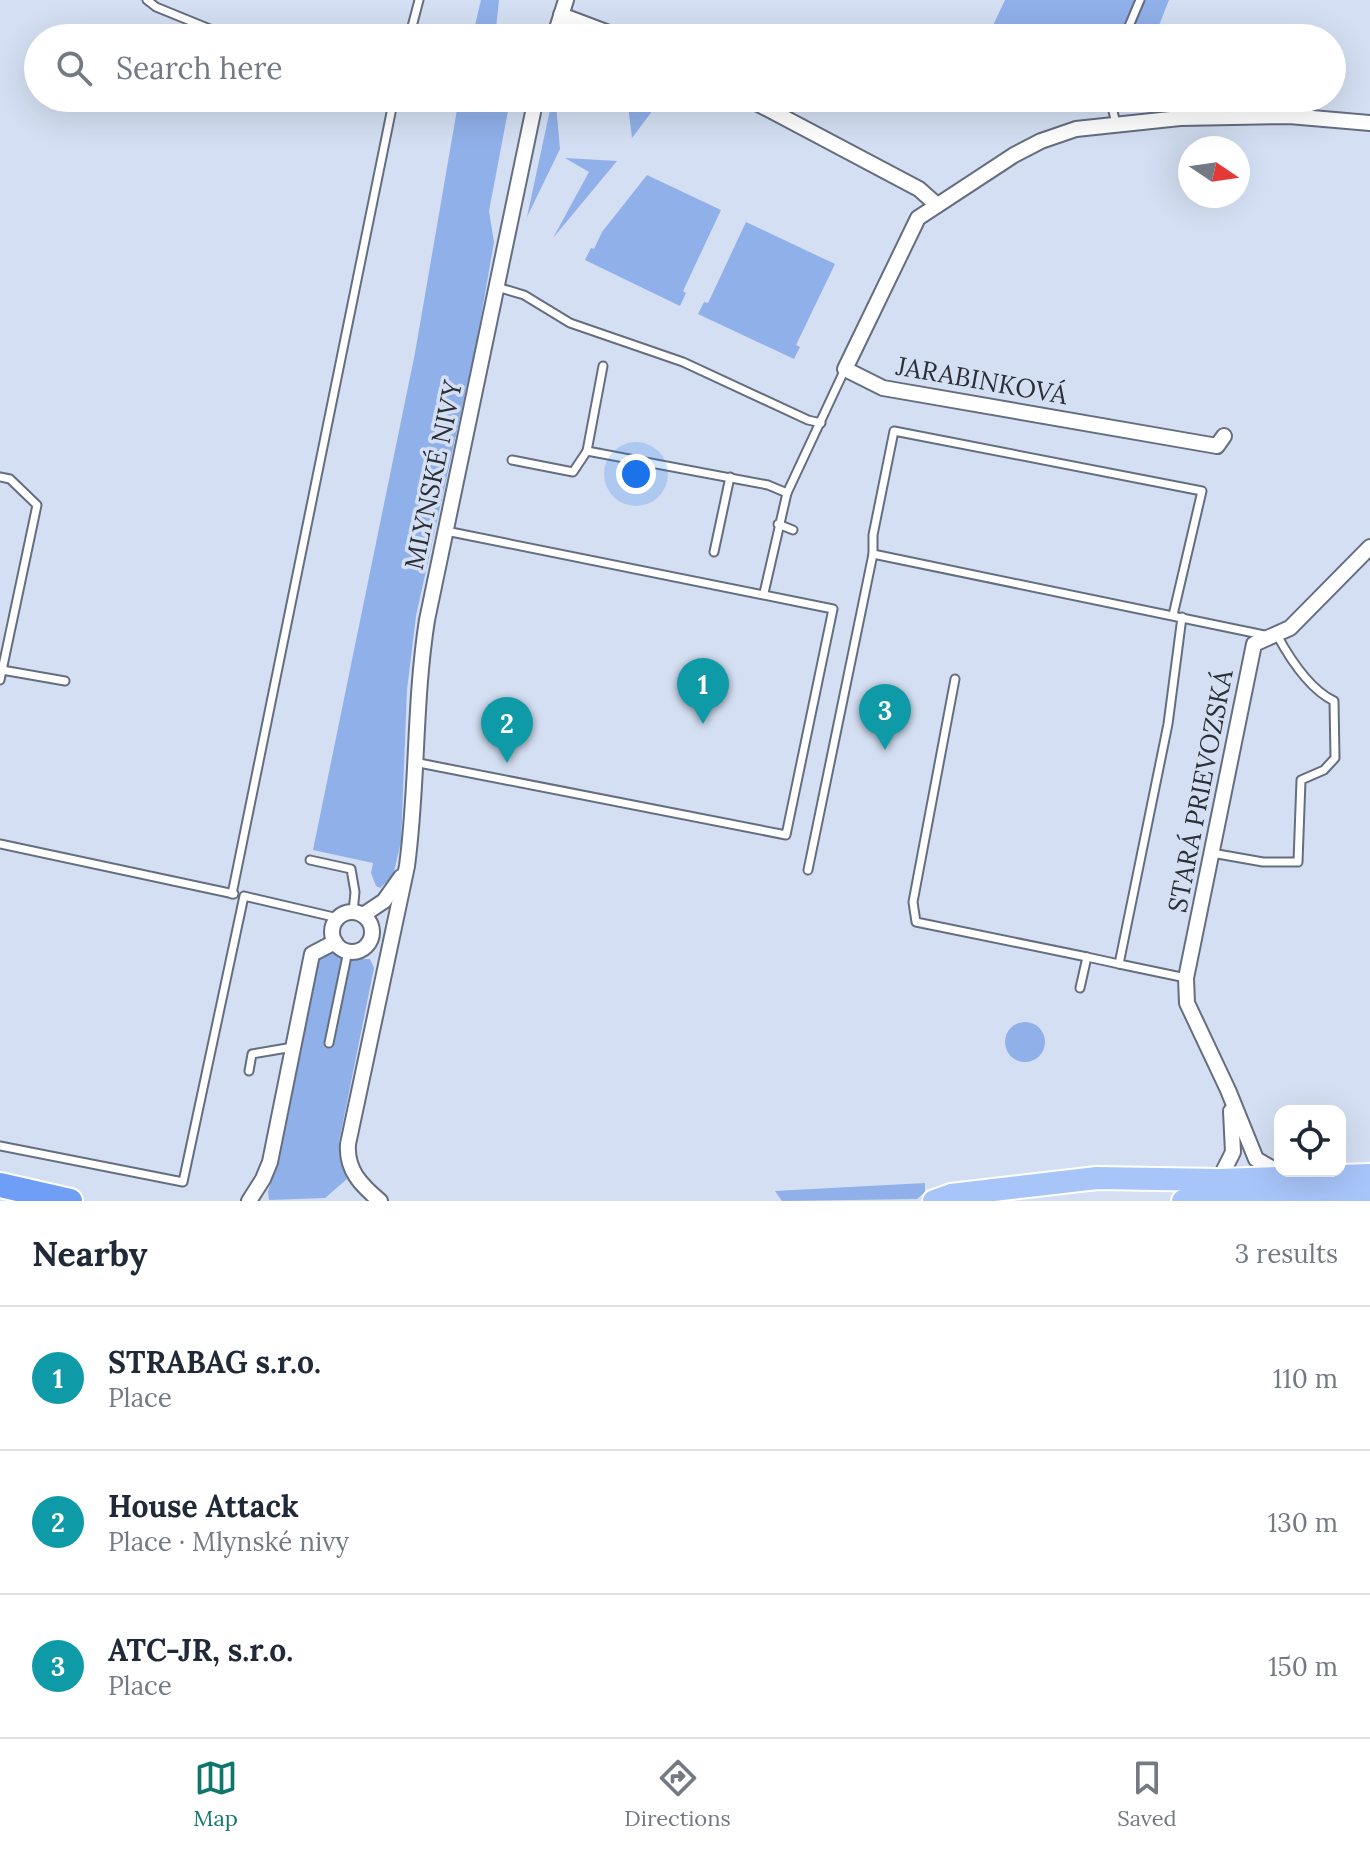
<!DOCTYPE html>
<meta charset="utf-8">
<style>
body{margin:0;font-family:Lora,serif;background:#f6f6f7;color:#1f2937}
.controls{position:absolute;right:24px;bottom:24px;display:grid;overflow:hidden;border-radius:16px;box-shadow:0 8px 32px #0002}
.controls button{width:72px;height:72px;display:grid;place-items:center;padding:0;border:0;border-bottom:2px solid #e0e1e3;background:#fff;color:#1f2937;font:40px sans-serif}
.compass{position:absolute;left:1178px;top:136px;width:72px;height:72px;border-radius:50%;background:#fff;box-shadow:0 8px 32px #0002;rotate:103deg}
.you{position:absolute;left:636px;top:474px;width:28px;height:28px;margin:-20px;border:6px solid #fff;border-radius:50%;background:#1a73e8;box-shadow:0 0 0 12px #1a73e833}
.badge{display:grid;place-items:center;width:52px;height:52px;border-radius:50%;background:#0f766e;color:#fff;font-size:26px;font-weight:700}
.pin{position:absolute;translate:-50% -66px;filter:drop-shadow(0 2px 4px #0008)}
.pin::after{content:'';position:absolute;top:42px;width:28px;height:24px;background:inherit;clip-path:polygon(0 0,100% 0,50% 100%)}
.list{margin:0;padding:0;list-style:none}
h2{display:flex;justify-content:space-between;align-items:center;height:104px;margin:0;padding:0 32px;font-size:34px}
h2 small{font-size:26px;font-weight:400;color:#747a83}
.list li{display:grid;grid-template-columns:52px 1fr auto;gap:24px;align-items:center;box-sizing:border-box;height:144px;padding:0 32px;border-top:2px solid #e0e1e3}
.list b{display:block;font-size:30px;white-space:nowrap}
.list p{margin:0;font-size:26px;white-space:nowrap;color:#747a83}
.list em{font-size:26px;font-style:normal;color:#747a83}
.icon{flex:none;width:44px;height:44px;fill:none;stroke:currentColor;stroke-width:2;stroke-linecap:round;stroke-linejoin:round}
.map{position:relative;flex:none;width:1370px;height:1201px;overflow:hidden}
.search{position:absolute;background:#fff;box-shadow:0 8px 32px #0002;left:24px;right:24px;top:24px;height:88px;display:flex;align-items:center;gap:20px;box-sizing:border-box;padding:0 28px;border-radius:44px;color:#747a83;font-size:30px}
.sheet{height:536px;background:#fff}
nav{display:flex;justify-content:space-around;align-items:center;box-sizing:border-box;height:112px;border-top:2px solid #e0e1e3;background:#fff;font-size:22px;color:#747a83}
nav a{display:grid;justify-items:center;gap:4px}
nav .on{color:#0f766e}
.map>svg:first-child{display:block}
.green{fill:#90b0e9}
.lines{fill:none;stroke-linecap:round;stroke-linejoin:round}
.service-casing{stroke:#646e7f;stroke-width:11}
.minor-casing{stroke:#646e7f;stroke-width:18}
.primary-casing{stroke:#fff;stroke-width:26}
.motorway-casing{stroke:#fff;stroke-width:28}
.service{stroke:#fff;stroke-width:7}
.minor{stroke:#fff;stroke-width:14}
.primary{stroke:#a8c5fa;stroke-width:22}
.motorway{stroke:#6e9ef6;stroke-width:24}
.labels{text-anchor:middle;dominant-baseline:central;stroke-width:7;stroke-linejoin:round;paint-order:stroke}
.street-label{font-size:26px;fill:#2a2e36;stroke:#d4dff3}
</style>
<div class="map">
<svg width="1370" height="1201" viewBox="0 0 1370 1201">
<rect width="100%" height="100%" fill="#d4dff3"/>
<g class="green">
<path d="M 481,0 L 499,0 L 495,38 L 472,38 Z"/>
<path d="M 1005,0 L 1169,0 L 1154,38 L 1108,38 L 1104,37 L 1107,28 L 1077,26 L 1056,28 L 1052,25 L 987,38 Z"/>
<path d="M 459,98 L 500,98 L 508,111 L 489,211 L 494,242 L 477,340 L 416,616 L 407,690 L 401,842 L 393,876 L 380,888 L 376,886 L 371,873 L 373,863 L 313,850 L 415,353 Z"/>
<path d="M 627,98 L 662,98 L 632,138 Z"/>
<path d="M 551,105 L 556,105 L 560,149 L 527,217 Z"/>
<path d="M 565,158 L 617,161 L 553,238 L 589,172 Z"/>
<path d="M 647,175 L 721,210 L 683,291 L 686,293 L 680,306 L 585,260 L 591,248 L 594,249 L 602,232 Z"/>
<path d="M 746,222 L 835,264 L 796,345 L 800,347 L 794,359 L 698,314 L 704,302 L 708,303 Z"/>
<path d="M 333,953 L 351,959 L 370,959 L 374,968 L 339,1142 L 340,1159 L 347,1179 L 325,1198 L 269,1200 L 268,1192 L 275,1167 L 318,958 Z"/>
<circle cx="1025" cy="1042" r="20"/>
<path d="M 925,1183 L 925,1192 L 917,1199 L 782,1201 L 775,1191 Z"/>
</g>
<g class="lines">
<g class="service-casing">
<g id="service">
<path d="M 147,0 L 156,7 L 232,38"/>
<path d="M 409,38 L 419,0"/>
<path d="M 1124,38 L 1140,0"/>
<path d="M 1110,98 L 1116,124"/>
<path d="M 497,287 L 524,295 L 570,323 L 683,362 L 808,420 L 821,423"/>
<path d="M 587,451 L 603,366"/>
<path d="M 512,460 L 573,472 L 587,451 L 768,485 L 787,493"/>
<path d="M 0,477 L 10,479 L 37,505 L 0,680"/>
<path d="M 778,524 L 793,530"/>
<path d="M 714,552 L 730,477"/>
<path d="M 873,554 L 1269,636"/>
<path d="M 764,593 L 787,493 L 845,369"/>
<path d="M 1182,617 L 1168,724 L 1119,964 L 1186,978"/>
<path d="M 2,670 L 65,681"/>
<path d="M 955,679 L 913,902 L 916,922 L 1087,957"/>
<path d="M 414,762 L 786,835 L 833,609 L 446,531"/>
<path d="M 0,844 L 234,894"/>
<path d="M 1212,853 L 1263,862 L 1298,862 L 1301,780 L 1324,770 L 1335,758 L 1334,701 C 1309,689 1290,659 1277,635"/>
<path d="M 310,860 L 351,869 L 355,892 L 353,912"/>
<path d="M 808,870 L 873,554 L 873,535 L 894,431 L 1202,491 L 1173,615"/>
<path d="M 232,894 L 394,98"/>
<path d="M 1080,988 L 1087,957 L 1119,964"/>
<path d="M 329,1043 L 348,951"/>
<path d="M 249,1071 L 252,1054 L 293,1047"/>
<path d="M 0,1146 L 183,1182 L 244,896 L 338,918"/>
</g>
</g>
<g class="minor-casing">
<g id="minor">
<path d="M 561,15 L 622,38"/>
<path d="M 554,38 L 566,0"/>
<path d="M 747,98 L 919,189 L 937,205"/>
<path d="M 1224,436 L 1217,446 L 883,388 L 845,369 L 918,218 L 1014,155 L 1041,141 L 1076,129 L 1180,118 L 1289,116 L 1370,123"/>
<circle cx="352" cy="932" r="20"/>
<path d="M 363,915 L 384,901 L 401,877"/>
<path d="M 1285,1176 L 1256,1159 L 1228,1090 L 1187,1003 L 1186,978 L 1254,644 L 1290,628 L 1370,547"/>
<path d="M 1219,1180 L 1233,1152 L 1231,1111"/>
<path d="M 249,1201 L 263,1179 L 270,1162 L 312,954 L 335,942"/>
<path d="M 380,1201 C 361,1185 346,1170 348,1144 L 407,866 C 418,784 414,702 427,620 L 536,98"/>
</g>
</g>
<g class="primary-casing">
<g id="primary">
<path d="M 934,1201 L 951,1195 L 1097,1178 L 1219,1180 L 1370,1175"/>
<path d="M 1183,1201 L 1370,1196"/>
</g>
</g>
<g class="motorway-casing">
<path id="motorway" d="M 0,1185 L 70,1201"/>
</g>
<use href="#service" class="service"/>
<use href="#minor" class="minor"/>
<use href="#primary" class="primary"/>
<use href="#motorway" class="motorway"/>
</g>
<g class="labels">
<g class="street-label">
<text transform="translate(982 380) rotate(10)">JARABINKOVÁ</text>
<text transform="translate(433 475) rotate(-78)">MLYNSKÉ NIVY</text>
<text transform="translate(1200 791) rotate(-79)">STARÁ PRIEVOZSKÁ</text>
</g>
</g>
</svg>
<div class="controls">
<button><svg class="icon" aria-label="locate" viewBox="0 0 24 24"><circle cx="12" cy="12" r="6"/><path d="M12 2v4M12 18v4M2 12h4M18 12h4"/></svg></button>
</div>
<svg class="compass" viewBox="-18 -18 36 36"><path d="M0-13l5 13h-10z" fill="#e53935"/><path d="M0 13l5-13h-10z" fill="#747a83"/></svg>
<div class="you"></div>
<div class="pin badge" style="left:703px;top:724px;background:#0f9aa8">1</div>
<div class="pin badge" style="left:507px;top:763px;background:#0f9aa8">2</div>
<div class="pin badge" style="left:885px;top:750px;background:#0f9aa8">3</div>
<div class="search"><svg class="icon" aria-label="search" viewBox="0 0 24 24"><circle cx="10" cy="10" r="6"/><path d="M15 15l6 6"/></svg>Search here</div>
</div>
<section class="sheet">
<h2>Nearby<small>3 results</small></h2>
<ul class="list">
<li><span class="badge" style="background:#0f9aa8">1</span><div><b>STRABAG s.r.o.</b><p>Place</p></div><em>110 m</em></li>
<li><span class="badge" style="background:#0f9aa8">2</span><div><b>House Attack</b><p>Place · Mlynské nivy</p></div><em>130 m</em></li>
<li><span class="badge" style="background:#0f9aa8">3</span><div><b>ATC-JR, s.r.o.</b><p>Place</p></div><em>150 m</em></li>
</ul>
</section>
<nav>
<a class="on"><svg class="icon" aria-label="map" viewBox="0 0 24 24"><path d="M3 6l6-2 6 2 6-2v14l-6 2-6-2-6 2zM9 4v14M15 6v14"/></svg>Map</a>
<a><svg class="icon" aria-label="directions" viewBox="0 0 24 24"><path d="M12 3l9 9-9 9-9-9zM9 14v-3h6M13 9l2 2-2 2"/></svg>Directions</a>
<a><svg class="icon" aria-label="saved" viewBox="0 0 24 24"><path d="M7 4h10v16l-5-4-5 4z"/></svg>Saved</a>
</nav>
